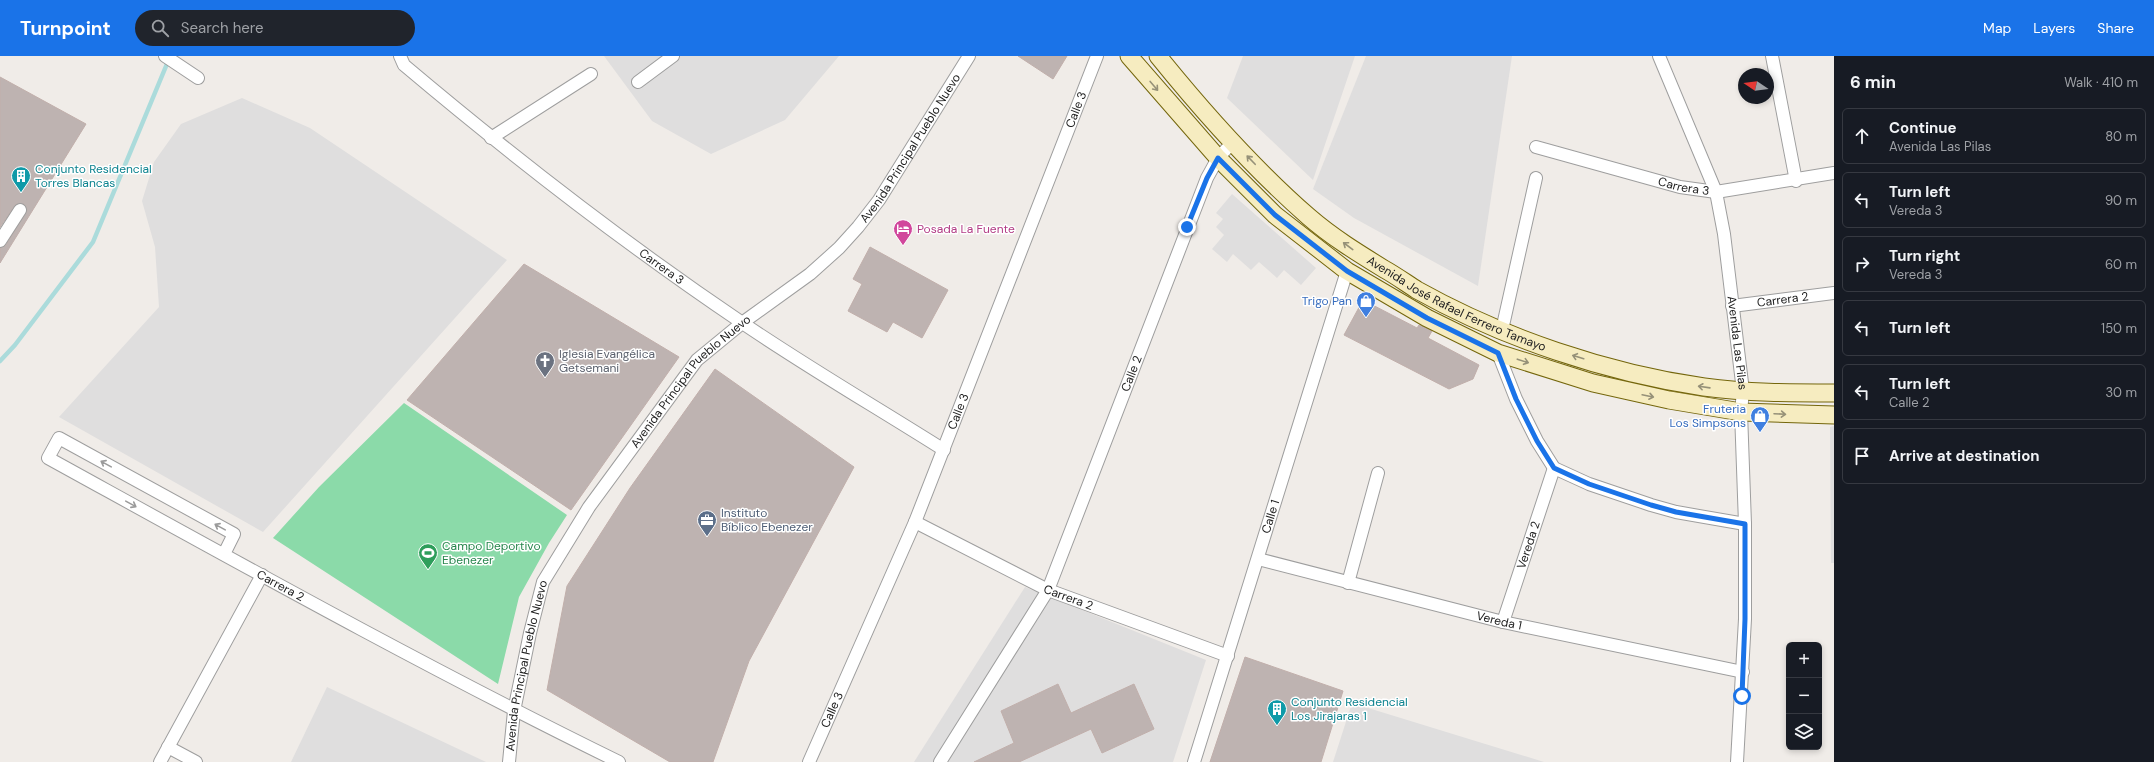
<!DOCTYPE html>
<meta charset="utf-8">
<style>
body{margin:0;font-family:"DM Sans",sans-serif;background:#20242c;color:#f1f3f6}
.controls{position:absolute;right:12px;bottom:12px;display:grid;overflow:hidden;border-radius:6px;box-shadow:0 2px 6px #0003}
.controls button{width:36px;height:36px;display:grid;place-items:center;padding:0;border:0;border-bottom:1px solid #363941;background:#171b24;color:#f1f3f6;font:20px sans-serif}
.compass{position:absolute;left:1738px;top:12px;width:36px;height:36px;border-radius:50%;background:#171b24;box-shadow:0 2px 6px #0003;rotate:283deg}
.stop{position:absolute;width:12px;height:12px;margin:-9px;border:3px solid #1a73e8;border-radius:50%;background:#fff}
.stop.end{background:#1a73e8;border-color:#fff;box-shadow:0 1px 4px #0008}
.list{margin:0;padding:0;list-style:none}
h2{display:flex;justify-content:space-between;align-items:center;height:52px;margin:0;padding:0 16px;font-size:17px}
h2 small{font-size:13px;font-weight:400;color:#9ea1a6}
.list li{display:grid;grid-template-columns:26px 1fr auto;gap:12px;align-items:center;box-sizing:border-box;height:56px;margin:0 8px 8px;padding:0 8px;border:1px solid #363941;border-radius:6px}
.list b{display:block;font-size:15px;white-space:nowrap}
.list p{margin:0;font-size:13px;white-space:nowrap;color:#9ea1a6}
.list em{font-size:13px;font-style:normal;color:#9ea1a6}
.icon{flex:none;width:22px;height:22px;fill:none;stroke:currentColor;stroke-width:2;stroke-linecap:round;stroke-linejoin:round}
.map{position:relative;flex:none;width:1834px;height:706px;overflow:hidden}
header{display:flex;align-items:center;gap:24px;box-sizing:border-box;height:56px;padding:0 20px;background:#1a73e8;color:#fff}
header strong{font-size:19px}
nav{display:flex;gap:22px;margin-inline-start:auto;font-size:14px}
.search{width:280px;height:36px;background:#20242c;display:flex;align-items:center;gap:10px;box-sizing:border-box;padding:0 14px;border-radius:22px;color:#9ea1a6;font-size:15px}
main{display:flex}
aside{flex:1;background:#171b24}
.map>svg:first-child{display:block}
.residential{fill:#dfdede}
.pitch{fill:#8bdaa9}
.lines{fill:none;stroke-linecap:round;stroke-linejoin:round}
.stream{stroke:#abdbdb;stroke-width:4.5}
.building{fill:#beb3b1;stroke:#c1afab}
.street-casing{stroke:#9e9e9e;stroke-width:14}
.secondary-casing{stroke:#74660c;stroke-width:19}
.street{stroke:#fff;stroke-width:12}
.secondary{stroke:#f6ecc0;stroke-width:17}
.oneway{stroke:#969178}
.oneway2{stroke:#9b9b9b}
.route{stroke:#1a73e8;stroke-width:5}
.labels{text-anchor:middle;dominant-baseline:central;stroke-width:3;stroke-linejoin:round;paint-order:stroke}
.street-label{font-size:12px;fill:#212121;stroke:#fff}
.culture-label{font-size:12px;fill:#0d838f;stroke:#fff;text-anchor:start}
.hotel-label{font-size:12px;fill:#b23c85;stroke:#fff;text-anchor:start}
.shop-label{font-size:12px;fill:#366cbe;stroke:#fff;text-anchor:end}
.worship-label{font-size:12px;fill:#5b616d;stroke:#fff;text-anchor:start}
.service-label{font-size:12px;fill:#4e5e75;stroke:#fff;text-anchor:start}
.leisure-label{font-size:12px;fill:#27864d;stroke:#fff;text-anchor:start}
</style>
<header>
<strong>Turnpoint</strong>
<div class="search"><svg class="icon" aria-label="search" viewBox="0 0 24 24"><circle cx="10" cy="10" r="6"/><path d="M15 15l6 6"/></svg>Search here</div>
<nav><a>Map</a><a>Layers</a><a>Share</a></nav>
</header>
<main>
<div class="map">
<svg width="1834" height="706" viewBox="0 0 1834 706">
<rect width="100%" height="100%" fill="#f0ece8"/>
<g class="residential">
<path d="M 604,0 L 839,0 L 785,64 L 711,98 L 652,65 Z"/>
<path d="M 1243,0 L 1355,0 L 1313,124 L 1227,42 Z"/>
<path d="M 1366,0 L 1512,0 L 1478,230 L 1354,162 L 1313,133 Z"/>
<path d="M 242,42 L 310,72 L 507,204 L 263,476 L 59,361 L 159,251 L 155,191 L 142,145 L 154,106 L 181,68 Z"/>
<path d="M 1232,138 L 1316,212 L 1301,229 L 1284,214 L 1277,222 L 1259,206 L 1251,214 L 1233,198 L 1227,206 L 1212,193 L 1224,179 L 1216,171 L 1223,163 L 1216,157 Z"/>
<path d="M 1834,370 L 1834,507 L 1831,507 L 1830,371 Z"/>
<path d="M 1025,531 L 1206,604 L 1173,706 L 914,706 Z"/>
<path d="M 327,631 L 452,690 L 486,706 L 291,706 Z"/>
<path d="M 1352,647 L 1544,706 L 1333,706 Z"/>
</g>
<path class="pitch" d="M 404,347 L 567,459 L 549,487 L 519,541 L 498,628 L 273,482 L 319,431 Z"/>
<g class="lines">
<path class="stream" d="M 0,305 L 15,289 L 93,186 L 169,3"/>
</g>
<g class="building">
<path d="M 1018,0 L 1067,0 L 1053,23 Z"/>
<path d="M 0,21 L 86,68 L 0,207 L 0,192 L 6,189 L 27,154 L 24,148 L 16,148 L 0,171 Z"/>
<path d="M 870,191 L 948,234 L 922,282 L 893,266 L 887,276 L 848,255 L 862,228 L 853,223 Z"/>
<path d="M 524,208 L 679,301 L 571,454 L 407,344 Z"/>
<path d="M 1363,244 L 1417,272 L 1419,269 L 1432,275 L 1428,282 L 1479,309 L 1473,323 L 1449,333 L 1344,279 Z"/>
<path d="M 715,313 L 854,411 L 749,605 L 713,706 L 670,706 L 547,634 L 567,530 L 630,432 Z"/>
<path d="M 1245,601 L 1343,635 L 1321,706 L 1210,706 Z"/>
<path d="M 1058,628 L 1071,657 L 1134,628 L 1154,673 L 1102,697 L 1091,673 L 1019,706 L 974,706 L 1014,687 L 1001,655 Z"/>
</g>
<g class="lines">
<g class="street-casing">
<g id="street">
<path d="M 165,0 L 198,22"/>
<path id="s1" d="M 400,0 L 404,9 C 512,100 624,187 741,266 C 807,311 876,351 944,394"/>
<path id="s2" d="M 1659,0 L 1716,136 L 1724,178 L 1743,335 L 1741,356 L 1745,468 L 1745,563 L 1737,706"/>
<path d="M 1772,0 L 1796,125"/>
<path d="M 638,26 L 673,0"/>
<path d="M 491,82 L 591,18"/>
<path id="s3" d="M 1536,91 L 1680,131 L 1716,136 L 1834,117"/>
<path d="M 0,185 L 20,154"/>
<path id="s4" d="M 1732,250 L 1834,237"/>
<path d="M 1502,274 L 1536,122"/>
<path d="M 1498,297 L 1516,343 L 1537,385 L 1554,412 L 1589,428 L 1651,449 L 1676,456 L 1745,468"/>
<path id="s5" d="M 915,466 L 1048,534 L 1228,600"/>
<path id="s6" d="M 224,498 L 234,478 L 59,382 L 48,402 C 237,506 425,611 619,706"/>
<path id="s7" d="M 1258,503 L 1503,566 L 1743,616"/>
<path d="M 1348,527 L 1378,417"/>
<path id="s8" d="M 1503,566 L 1554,412"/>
<path d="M 168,691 L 196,706"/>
<path d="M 160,706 L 262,519"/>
<path id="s9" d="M 509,706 L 514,655 L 530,577 L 543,526 L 589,451 L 697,304 L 742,267 L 810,218 L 839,192 L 858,171 L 879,144 L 969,0"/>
<path id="s10" d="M 809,706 L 915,466 L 1097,0"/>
<path id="s11" d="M 940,706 L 1048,534 L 1207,122 L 1218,102 L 1233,86"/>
<path id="s12" d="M 1194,706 L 1347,215"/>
</g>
</g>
<g class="secondary-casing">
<g id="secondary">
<path d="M 1129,0 L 1218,102 L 1275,159 L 1347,215 L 1427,262 L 1498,297 L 1593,327 L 1669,344 L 1741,356 L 1834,359"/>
<path id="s13" d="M 1158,0 C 1204,57 1254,113 1309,161 C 1332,181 1358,197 1384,213 C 1395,219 1406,227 1417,234 C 1503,282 1607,317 1704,331 C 1747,337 1790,337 1834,337"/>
</g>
</g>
<use href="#street" class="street"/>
<use href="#secondary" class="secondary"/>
</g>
<defs><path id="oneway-shaft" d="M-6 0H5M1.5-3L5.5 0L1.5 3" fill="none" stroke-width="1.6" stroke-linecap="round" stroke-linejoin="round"/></defs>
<g class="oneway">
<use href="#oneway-shaft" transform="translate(1154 30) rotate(50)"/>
<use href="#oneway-shaft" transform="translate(1251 104) rotate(-134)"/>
<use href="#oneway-shaft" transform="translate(1348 190) rotate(-143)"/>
<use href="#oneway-shaft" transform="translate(1578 301) rotate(-163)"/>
<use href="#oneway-shaft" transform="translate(1523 305) rotate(18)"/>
<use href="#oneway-shaft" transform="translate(1704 331) rotate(-172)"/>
<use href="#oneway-shaft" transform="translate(1648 340) rotate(12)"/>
<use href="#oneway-shaft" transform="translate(1780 358) rotate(3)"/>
</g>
<g class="oneway2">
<use href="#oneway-shaft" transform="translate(106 408) rotate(-151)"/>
<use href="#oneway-shaft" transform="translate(131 448) rotate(29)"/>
<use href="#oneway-shaft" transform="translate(220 471) rotate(-151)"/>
</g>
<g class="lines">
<path class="route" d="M 1187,171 L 1207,122 L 1218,102 L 1275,159 L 1347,215 L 1427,262 L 1498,297 L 1516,343 L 1537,385 L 1554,412 L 1589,428 L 1651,449 L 1676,456 L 1745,468 L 1745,563 L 1742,640"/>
</g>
<defs>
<g id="building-pin" transform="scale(1)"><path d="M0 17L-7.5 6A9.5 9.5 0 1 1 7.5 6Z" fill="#0f9aa8" stroke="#fff"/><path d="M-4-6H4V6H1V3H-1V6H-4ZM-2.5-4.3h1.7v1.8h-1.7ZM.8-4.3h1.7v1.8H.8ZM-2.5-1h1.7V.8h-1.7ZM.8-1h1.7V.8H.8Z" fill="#fff"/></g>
<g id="hotel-pin" transform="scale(1)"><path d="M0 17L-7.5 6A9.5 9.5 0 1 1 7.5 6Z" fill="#d1479c" stroke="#fff"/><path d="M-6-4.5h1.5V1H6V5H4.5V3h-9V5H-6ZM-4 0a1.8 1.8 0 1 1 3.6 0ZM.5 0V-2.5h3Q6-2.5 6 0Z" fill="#fff"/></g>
<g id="shop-pin" transform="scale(1)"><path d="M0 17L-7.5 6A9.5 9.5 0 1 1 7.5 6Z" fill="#3f7fe0" stroke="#fff"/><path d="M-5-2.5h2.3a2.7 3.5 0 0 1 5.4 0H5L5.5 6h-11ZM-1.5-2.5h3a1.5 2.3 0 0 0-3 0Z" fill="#fff"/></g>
<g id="church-pin" transform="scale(1)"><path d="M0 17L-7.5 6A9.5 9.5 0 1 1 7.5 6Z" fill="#6b7280" stroke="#fff"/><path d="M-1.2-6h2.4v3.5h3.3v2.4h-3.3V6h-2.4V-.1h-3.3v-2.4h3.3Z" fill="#fff"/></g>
<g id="office-pin" transform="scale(1)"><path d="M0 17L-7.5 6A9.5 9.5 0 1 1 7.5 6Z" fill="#5c6f8a" stroke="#fff"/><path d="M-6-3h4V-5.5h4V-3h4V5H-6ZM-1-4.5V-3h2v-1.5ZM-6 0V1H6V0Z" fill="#fff"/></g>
<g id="stadium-pin" transform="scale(1)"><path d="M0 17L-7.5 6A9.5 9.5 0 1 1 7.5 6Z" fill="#2e9e5b" stroke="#fff"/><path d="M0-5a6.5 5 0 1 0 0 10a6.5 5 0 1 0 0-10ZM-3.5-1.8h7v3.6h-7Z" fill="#fff"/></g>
</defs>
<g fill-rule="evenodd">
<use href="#building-pin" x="21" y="120"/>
<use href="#hotel-pin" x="903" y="173"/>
<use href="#shop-pin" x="1366" y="245"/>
<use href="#church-pin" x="545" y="305"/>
<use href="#shop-pin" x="1760" y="360"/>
<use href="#office-pin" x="707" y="464"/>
<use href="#stadium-pin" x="428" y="497"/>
<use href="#building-pin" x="1277" y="653"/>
</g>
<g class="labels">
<g class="street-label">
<text stroke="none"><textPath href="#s10" startOffset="705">Calle 3</textPath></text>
<text stroke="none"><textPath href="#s9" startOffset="758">Avenida Principal Pueblo Nuevo</textPath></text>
<text stroke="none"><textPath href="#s3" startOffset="153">Carrera 3</textPath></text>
<text stroke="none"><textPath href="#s1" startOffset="337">Carrera 3</textPath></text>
<text stroke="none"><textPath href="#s4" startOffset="51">Carrera 2</textPath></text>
<text stroke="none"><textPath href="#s13" startOffset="393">Avenida José Rafael Ferrero Tamayo</textPath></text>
<text stroke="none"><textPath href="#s2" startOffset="300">Avenida Las Pilas</textPath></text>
<text stroke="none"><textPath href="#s11" startOffset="435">Calle 2</textPath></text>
<text stroke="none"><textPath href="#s9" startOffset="434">Avenida Principal Pueblo Nuevo</textPath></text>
<text stroke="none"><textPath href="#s10" startOffset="381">Calle 3</textPath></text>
<text stroke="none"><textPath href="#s12" startOffset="257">Calle 1</textPath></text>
<text stroke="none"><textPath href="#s8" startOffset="81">Vereda 2</textPath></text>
<text stroke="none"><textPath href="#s6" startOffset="510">Carrera 2</textPath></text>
<text stroke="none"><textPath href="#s5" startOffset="171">Carrera 2</textPath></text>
<text stroke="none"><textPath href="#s7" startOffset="249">Vereda 1</textPath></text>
<text stroke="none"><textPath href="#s9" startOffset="98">Avenida Principal Pueblo Nuevo</textPath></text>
<text stroke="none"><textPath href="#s10" startOffset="57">Calle 3</textPath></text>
</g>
<g class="culture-label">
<text x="35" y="113">Conjunto Residencial<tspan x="35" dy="14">Torres Blancas</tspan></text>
<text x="1291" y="646">Conjunto Residencial<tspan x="1291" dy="14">Los Jirajaras 1</tspan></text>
</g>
<g class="hotel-label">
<text x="917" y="173">Posada La Fuente</text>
</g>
<g class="shop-label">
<text x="1352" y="245">Trigo Pan</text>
<text x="1746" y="353">Fruteria<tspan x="1746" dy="14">Los Simpsons</tspan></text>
</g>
<g class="worship-label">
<text x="559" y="298">Iglesia Evangélica<tspan x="559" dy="14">Getsemani</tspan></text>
</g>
<g class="service-label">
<text x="721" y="457">Instituto<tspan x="721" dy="14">Bíblico Ebenezer</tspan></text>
</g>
<g class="leisure-label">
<text x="442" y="490">Campo Deportivo<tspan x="442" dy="14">Ebenezer</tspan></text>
</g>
</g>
</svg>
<div class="controls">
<button>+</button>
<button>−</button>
<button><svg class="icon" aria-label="layers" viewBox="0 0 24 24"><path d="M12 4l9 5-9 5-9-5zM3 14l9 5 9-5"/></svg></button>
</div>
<svg class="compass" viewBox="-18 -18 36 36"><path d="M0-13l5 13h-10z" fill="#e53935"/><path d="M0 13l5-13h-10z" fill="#9ea1a6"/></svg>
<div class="stop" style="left:1742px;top:640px"></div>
<div class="stop end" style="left:1187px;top:171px"></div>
</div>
<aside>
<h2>6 min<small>Walk · 410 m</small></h2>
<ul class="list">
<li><svg class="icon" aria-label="ahead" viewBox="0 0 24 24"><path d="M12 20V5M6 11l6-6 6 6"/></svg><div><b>Continue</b><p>Avenida Las Pilas</p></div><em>80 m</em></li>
<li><svg class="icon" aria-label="left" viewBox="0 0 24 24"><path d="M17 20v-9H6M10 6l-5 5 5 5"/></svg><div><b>Turn left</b><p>Vereda 3</p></div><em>90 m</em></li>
<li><svg class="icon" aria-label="right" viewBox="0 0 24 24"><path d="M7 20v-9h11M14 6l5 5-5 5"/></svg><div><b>Turn right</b><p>Vereda 3</p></div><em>60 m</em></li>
<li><svg class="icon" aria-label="left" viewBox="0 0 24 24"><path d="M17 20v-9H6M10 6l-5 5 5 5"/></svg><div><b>Turn left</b></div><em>150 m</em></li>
<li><svg class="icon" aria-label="left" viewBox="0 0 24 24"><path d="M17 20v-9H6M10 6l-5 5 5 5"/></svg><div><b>Turn left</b><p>Calle 2</p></div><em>30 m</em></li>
<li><svg class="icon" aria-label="arrive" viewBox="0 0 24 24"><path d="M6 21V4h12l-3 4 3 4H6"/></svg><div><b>Arrive at destination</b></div></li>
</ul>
</aside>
</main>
